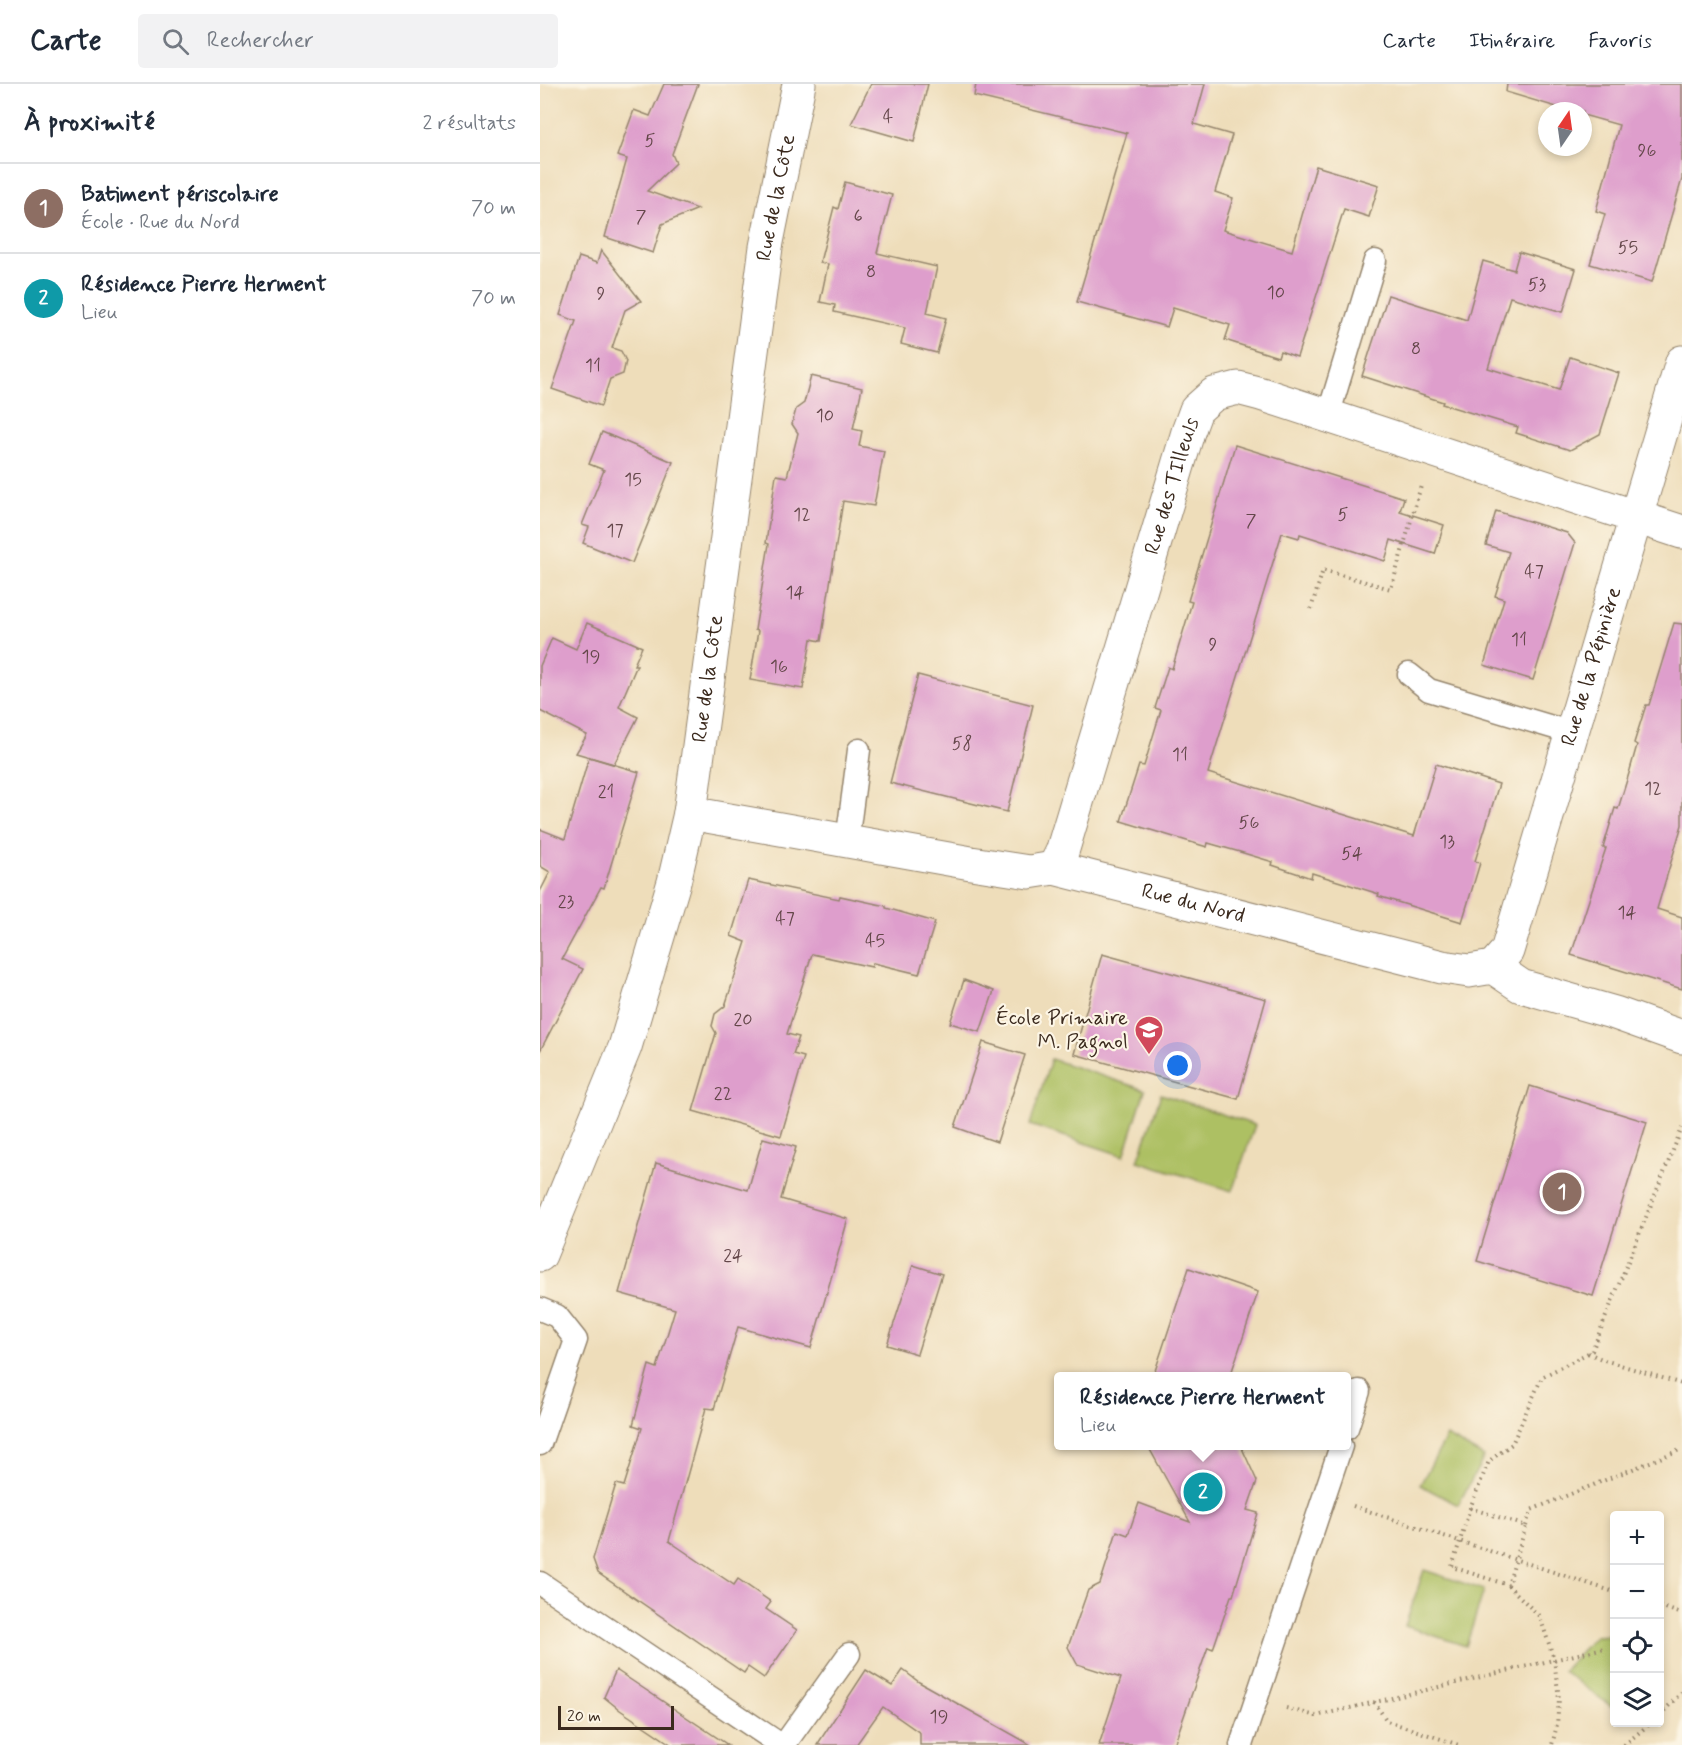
<!DOCTYPE html>
<html lang="fr">
<meta charset="utf-8">
<style>
body{margin:0;font-family:Mynerve,sans-serif;background:#f2f2f3;color:#1f2937}
.controls{position:absolute;right:18px;bottom:18px;display:grid;overflow:hidden;border-radius:6px;box-shadow:0 3px 9px #0003}
.controls button{width:54px;height:54px;display:grid;place-items:center;padding:0;border:0;border-bottom:2px solid #e0e1e3;background:#fff;color:#1f2937;font:30px sans-serif}
.compass{position:absolute;left:998px;top:18px;width:54px;height:54px;border-radius:50%;background:#fff;box-shadow:0 3px 9px #0003;rotate:13deg}
.scale{position:absolute;left:18px;bottom:15px;width:116px;box-sizing:border-box;padding-left:6px;border:3px solid #3b2a1e;border-top:0;font-size:16px;line-height:21px;white-space:nowrap;color:#3b2a1e;-webkit-text-stroke:4px #fcf5e5;paint-order:stroke}
.you{position:absolute;left:638px;top:982px;width:21px;height:21px;margin:-15px;border:4px solid #fff;border-radius:50%;background:#1a73e8;box-shadow:0 0 0 9px #1a73e833}
.badge{display:grid;place-items:center;width:39px;height:39px;border-radius:50%;background:#111827;color:#fff;font-size:20px;font-weight:700}
.pin{position:absolute;translate:-50% -50%;border:3px solid #fff;box-shadow:0 2px 6px #0006}
.popup{position:absolute;left:514px;top:1288px;width:297px;height:78px;box-sizing:border-box;display:grid;place-content:center;border-radius:6px;background:#fff;filter:drop-shadow(0 2px 4px #0005);font-size:20px;white-space:nowrap;color:#747a83}
.popup b{font-size:22px;color:#1f2937}
.popup::after{content:'';position:absolute;left:50%;top:100%;margin-left:-12px;border:12px solid transparent;border-top-color:#fff}
.list{margin:0;padding:0;list-style:none}
h2{display:flex;justify-content:space-between;align-items:center;height:78px;margin:0;padding:0 24px;font-size:26px}
h2 small{font-size:20px;font-weight:400;color:#747a83}
.list li{display:grid;grid-template-columns:39px 1fr auto;gap:18px;align-items:center;box-sizing:border-box;height:90px;padding:0 24px;border-top:2px solid #e0e1e3}
.list b{display:block;font-size:22px;white-space:nowrap}
.list p{margin:0;font-size:20px;white-space:nowrap;color:#747a83}
.list em{font-size:20px;font-style:normal;color:#747a83}
.icon{flex:none;width:33px;height:33px;fill:none;stroke:currentColor;stroke-width:2;stroke-linecap:round;stroke-linejoin:round}
.map{position:relative;flex:none;width:1142px;height:1661px;overflow:hidden}
header{display:flex;align-items:center;gap:36px;box-sizing:border-box;height:84px;padding:0 30px;background:#fff;border-bottom:2px solid #e0e1e3}
header strong{font-size:28px}
nav{display:flex;gap:33px;margin-inline-start:auto;font-size:21px}
.search{width:420px;height:54px;background:#f2f2f3;display:flex;align-items:center;gap:15px;box-sizing:border-box;padding:0 21px;border-radius:6px;color:#747a83;font-size:22px}
main{display:flex}
aside{flex:1;background:#fff}
.map>svg:first-child{display:block}
.green{fill:#adc064;stroke:#747541;stroke-width:1.5}
.building{fill:#de9ecc}
.lines{fill:none;stroke-linecap:round;stroke-linejoin:round}
.lane-casing{stroke:#94846c;stroke-width:25}
.street-casing{stroke:#94846c;stroke-width:35}
.path{stroke:#94846c;stroke-width:4;stroke-dasharray:1.5 4.5;stroke-linecap:butt}
.lane{stroke:#fff;stroke-width:22}
.street{stroke:#fff;stroke-width:33}
.labels{text-anchor:middle;dominant-baseline:central;stroke-width:4.5;stroke-linejoin:round;paint-order:stroke}
.number-label{font-size:18px;fill:#64474a}
.street-label{font-size:21px;fill:#3b2a1e;stroke:#fcf5e5}
.poi-label{font-size:21px;fill:#3b2a1e;stroke:#fcf5e5;text-anchor:end}
</style>
<header>
<strong>Carte</strong>
<div class="search"><svg class="icon" aria-label="search" viewBox="0 0 24 24"><circle cx="10" cy="10" r="6"/><path d="M15 15l6 6"/></svg>Rechercher</div>
<nav><a>Carte</a><a>Itinéraire</a><a>Favoris</a></nav>
</header>
<main>
<aside>
<h2>À proximité<small>2 résultats</small></h2>
<ul class="list">
<li><span class="badge" style="background:#8d6e63">1</span><div><b>Batiment périscolaire</b><p>École · Rue du Nord</p></div><em>70 m</em></li>
<li><span class="badge" style="background:#0f9aa8">2</span><div><b>Résidence Pierre Herment</b><p>Lieu</p></div><em>70 m</em></li>
</ul>
</aside>
<div class="map">
<svg width="1142" height="1661" viewBox="0 0 1142 1661">
<rect width="100%" height="100%" fill="#fcf5e5"/>
<filter id="ink" filterUnits="userSpaceOnUse"><feTurbulence type="fractalNoise" baseFrequency=".0167" numOctaves="2"/><feDisplacementMap in="SourceGraphic" scale="12" xChannelSelector="R" yChannelSelector="G"/><feConvolveMatrix kernelMatrix="1 2 1 2 8 2 1 2 1" color-interpolation-filters="sRGB"/></filter>
<filter id="wash" filterUnits="userSpaceOnUse"><feTurbulence type="fractalNoise" baseFrequency=".008" numOctaves="4" result="noise"/><feDisplacementMap in="SourceGraphic" scale="24" xChannelSelector="R" yChannelSelector="G"/><feGaussianBlur stdDeviation="1.35" result="paint"/><feColorMatrix in="noise" values="0 0 0 0 0 0 0 0 0 0 0 0 0 0 0 0 0 1.4 0 .05"/><feComposite in="paint" operator="in"/></filter>
<g filter="url(#wash)">
<rect width="100%" height="100%" fill="#eeddba"/>
<g class="green">
<path d="M 511,975 L 605,1006 L 584,1072 L 490,1041 Z"/>
<path d="M 621,1010 L 715,1041 L 692,1107 L 598,1077 Z"/>
<path d="M 907,1352 L 944,1373 L 918,1421 L 880,1401 Z"/>
<path d="M 884,1486 L 944,1506 L 926,1562 L 865,1542 Z"/>
<path d="M 1074,1551 L 1074,1621 L 1071,1622 L 1023,1587 L 1055,1552 Z"/>
</g>
<g id="blocks">
<g class="building">
<path d="M 124,0 L 158,0 L 132,70 L 136,79 L 107,107 L 158,125 L 122,140 L 113,169 L 65,153 L 87,75 L 77,72 L 94,26 L 110,32 Z"/>
<path d="M 331,0 L 388,0 L 374,58 L 311,40 Z"/>
<path d="M 436,0 L 665,0 L 654,40 L 692,51 L 675,108 L 693,114 L 683,146 L 752,167 L 776,82 L 839,101 L 829,133 L 804,125 L 757,273 L 740,267 L 738,273 L 685,256 L 690,241 L 633,224 L 627,243 L 537,218 L 587,49 L 434,12 Z"/>
<path d="M 967,0 L 1142,0 L 1142,95 L 1112,198 L 1050,180 L 1065,130 L 1056,127 L 1079,41 L 1043,31 L 1043,27 L 1030,27 L 966,8 Z"/>
<path d="M 305,98 L 352,111 L 337,169 L 397,183 L 387,229 L 406,234 L 397,269 L 361,260 L 365,244 L 294,228 L 295,221 L 280,218 L 288,180 L 280,178 L 294,123 L 298,125 Z"/>
<path d="M 61,166 L 101,217 L 85,226 L 72,264 L 81,267 L 86,277 L 83,290 L 70,295 L 61,322 L 12,305 L 36,237 L 20,231 L 39,173 L 57,179 Z"/>
<path d="M 979,168 L 1036,185 L 1023,228 L 970,213 L 948,284 L 1019,306 L 1030,273 L 1079,289 L 1060,350 L 1030,366 L 976,349 L 978,343 L 902,320 L 903,318 L 822,292 L 848,211 L 927,236 L 943,177 L 974,186 Z"/>
<path d="M 271,292 L 322,304 L 313,345 L 322,347 L 319,362 L 344,367 L 334,422 L 303,417 L 281,557 L 271,555 L 263,605 L 210,596 L 218,547 L 215,546 L 229,460 L 226,459 L 236,391 L 247,393 L 258,349 L 252,340 L 256,325 L 264,319 Z"/>
<path d="M 62,348 L 133,378 L 92,479 L 43,459 L 49,443 L 42,441 L 64,386 L 49,380 Z"/>
<path d="M 695,361 L 864,414 L 860,427 L 904,441 L 895,470 L 851,456 L 845,477 L 760,450 L 759,454 L 742,449 L 668,689 L 874,752 L 896,680 L 959,700 L 935,777 L 940,779 L 922,838 L 838,812 L 839,810 L 772,789 L 771,794 L 732,781 L 733,778 L 700,768 L 668,759 L 667,763 L 581,737 L 599,681 L 604,682 L 621,626 L 615,624 L 628,583 L 632,585 L 652,518 L 648,517 Z"/>
<path d="M 956,427 L 1027,449 L 1035,459 L 993,596 L 944,581 L 964,515 L 955,512 L 969,468 L 946,461 Z"/>
<path d="M 47,539 L 102,563 L 94,581 L 97,581 L 79,623 L 98,633 L 74,680 L 36,669 L 47,651 L 0,627 L 0,582 L 12,554 L 36,565 Z"/>
<path d="M 1134,539 L 1142,540 L 1142,741 L 1117,825 L 1142,833 L 1142,905 L 1031,871 L 1066,764 L 1063,764 L 1075,724 L 1078,725 L 1090,686 L 1097,661 L 1094,659 L 1106,621 L 1109,621 Z"/>
<path d="M 378,591 L 493,621 L 467,728 L 350,699 Z"/>
<path d="M 49,673 L 99,688 L 64,804 L 61,803 L 22,875 L 43,885 L 0,967 L 0,808 L 10,788 L 0,782 L 0,745 L 25,755 Z"/>
<path d="M 208,796 L 299,815 L 300,812 L 346,822 L 346,824 L 395,838 L 379,890 L 333,879 L 332,883 L 272,870 L 247,950 L 259,953 L 253,970 L 264,973 L 241,1052 L 153,1027 L 176,949 L 172,942 L 175,930 L 185,922 L 206,858 L 191,852 Z"/>
<path d="M 562,870 L 726,915 L 698,1015 L 534,970 Z"/>
<path d="M 424,896 L 454,907 L 440,948 L 410,939 Z"/>
<path d="M 443,958 L 485,971 L 457,1058 L 415,1043 Z"/>
<path d="M 990,1002 L 1107,1038 L 1053,1212 L 937,1177 Z"/>
<path d="M 223,1054 L 256,1063 L 241,1115 L 308,1135 L 271,1264 L 198,1243 L 174,1325 L 166,1324 L 129,1457 L 194,1501 L 198,1495 L 231,1518 L 226,1525 L 257,1546 L 224,1594 L 208,1583 L 204,1589 L 58,1489 L 53,1475 L 76,1400 L 84,1402 L 102,1344 L 93,1341 L 109,1281 L 117,1284 L 135,1225 L 79,1209 L 116,1079 L 208,1106 Z"/>
<path d="M 373,1181 L 402,1190 L 377,1270 L 347,1261 Z"/>
<path d="M 649,1184 L 718,1208 L 690,1293 L 613,1293 Z"/>
<path d="M 608,1362 L 701,1362 L 717,1397 L 707,1426 L 718,1429 L 693,1512 L 691,1512 L 673,1565 L 668,1563 L 634,1661 L 559,1661 L 581,1594 L 537,1580 L 528,1563 L 548,1506 L 560,1500 L 577,1447 L 588,1451 L 599,1419 L 650,1438 Z"/>
<path d="M 76,1586 L 188,1661 L 132,1661 L 80,1626 L 64,1613 Z"/>
<path d="M 326,1586 L 352,1602 L 363,1586 L 379,1598 L 491,1661 L 380,1661 L 380,1649 L 343,1623 L 316,1661 L 277,1661 Z"/>
</g>
</g>
</g>
<g filter="url(#ink)">
<use href="#blocks" fill-opacity="0" stroke="#94846c" stroke-width="1.5"/>
<g class="lines">
<g class="lane-casing">
<g id="lane">
<path d="M 788,332 L 835,177"/>
<path d="M 869,590 L 889,606 L 1032,649"/>
<path d="M 307,758 L 319,666"/>
<path d="M 0,1225 L 17,1232 L 36,1256 L 0,1360"/>
<path d="M 807,1344 L 819,1307"/>
<path d="M 0,1499 L 241,1661"/>
<path d="M 244,1661 L 309,1570"/>
<path d="M 701,1661 L 801,1362"/>
</g>
</g>
<g class="street-casing">
<g id="street">
<path id="s1" d="M 150,729 L 431,779 L 489,788 L 514,784 L 902,883 L 929,887 L 953,883 L 981,902 L 1075,929 L 1142,953"/>
<path id="s2" d="M 514,784 L 522,768 L 648,348 L 656,326 L 674,310 L 698,304 L 721,310 L 1142,448"/>
<path id="s3" d="M 953,883 L 967,867 L 973,847 L 1142,278"/>
<path id="s4" d="M 0,1171 L 85,963 L 134,798 L 150,729 L 226,163 L 259,0"/>
</g>
</g>
<g class="path">
<path d="M 771,525 L 783,486 L 851,505 L 881,402"/>
<path d="M 1048,1269 L 1064,1276 L 1142,1300"/>
<path d="M 813,1422 L 1074,1508"/>
<path d="M 930,1424 L 986,1442 L 968,1501 L 912,1483 L 930,1424 L 949,1377 L 972,1360 L 1002,1293 L 1052,1267 L 1142,1044"/>
<path d="M 986,1442 L 991,1426 L 1142,1365"/>
<path d="M 968,1501 L 1000,1533 L 1014,1575 L 1019,1615 L 1017,1641 L 1012,1661"/>
<path d="M 1120,1522 L 1142,1530"/>
<path d="M 834,1618 L 847,1637 L 919,1661"/>
<path d="M 746,1624 L 776,1632 L 1064,1564"/>
<path d="M 1120,1631 L 1142,1608"/>
<path d="M 1084,1661 L 1112,1638"/>
</g>
<use href="#lane" class="lane"/>
<use href="#street" class="street"/>
</g>
</g>
<defs>
<g id="school-pin" transform="scale(1.5)"><path d="M0 17L-7.5 6A9.5 9.5 0 1 1 7.5 6Z" fill="#d1495b" stroke="#fcf5e5"/><path d="M0-5L7-2L0 1L-7-2ZM-4 1L0 2.5L4 1V4Q0 6-4 4Z" fill="#fff"/></g>
</defs>
<g fill-rule="evenodd">
<use href="#school-pin" x="609" y="946"/>
</g>
<g class="labels">
<g class="number-label">
<text x="348" y="33">4</text>
<text x="110" y="57">5</text>
<text x="1107" y="67">96</text>
<text x="318" y="132">6</text>
<text x="101" y="133">7</text>
<text x="1088" y="164">55</text>
<text x="331" y="188">8</text>
<text x="997" y="201">53</text>
<text x="736" y="209">10</text>
<text x="61" y="210">9</text>
<text x="876" y="265">8</text>
<text x="53" y="282">11</text>
<text x="285" y="332">10</text>
<text x="93" y="396">15</text>
<text x="262" y="431">12</text>
<text x="803" y="431">5</text>
<text x="711" y="437">7</text>
<text x="75" y="447">17</text>
<text x="994" y="488">47</text>
<text x="255" y="509">14</text>
<text x="979" y="556">11</text>
<text x="673" y="561">9</text>
<text x="51" y="573">19</text>
<text x="239" y="583">16</text>
<text x="422" y="660">58</text>
<text x="640" y="671">11</text>
<text x="1113" y="705">12</text>
<text x="66" y="708">21</text>
<text x="709" y="739">56</text>
<text x="907" y="758">13</text>
<text x="812" y="770">54</text>
<text x="26" y="818">23</text>
<text x="1087" y="829">14</text>
<text x="245" y="835">47</text>
<text x="335" y="857">45</text>
<text x="203" y="936">20</text>
<text x="183" y="1010">22</text>
<text x="193" y="1172">24</text>
<text x="399" y="1633">19</text>
</g>
<g class="street-label">
<text stroke="none"><textPath href="#s4" startOffset="1089">Rue de la Côte</textPath></text>
<text stroke="none"><textPath href="#s2" startOffset="400">Rue des TIlleuls</textPath></text>
<text stroke="none"><textPath href="#s3" startOffset="318">Rue de la Pépinière</textPath></text>
<text stroke="none"><textPath href="#s4" startOffset="603">Rue de la Côte</textPath></text>
<text stroke="none"><textPath href="#s1" startOffset="513">Rue du Nord</textPath></text>
</g>
<g class="poi-label">
<text x="588" y="934">École Primaire<tspan x="588" dy="24">M. Pagnol</tspan></text>
</g>
</g>
</svg>
<div class="controls">
<button>+</button>
<button>−</button>
<button><svg class="icon" aria-label="locate" viewBox="0 0 24 24"><circle cx="12" cy="12" r="6"/><path d="M12 2v4M12 18v4M2 12h4M18 12h4"/></svg></button>
<button><svg class="icon" aria-label="layers" viewBox="0 0 24 24"><path d="M12 4l9 5-9 5-9-5zM3 14l9 5 9-5"/></svg></button>
</div>
<svg class="compass" viewBox="-18 -18 36 36"><path d="M0-13l5 13h-10z" fill="#e53935"/><path d="M0 13l5-13h-10z" fill="#747a83"/></svg>
<div class="scale">20 m</div>
<div class="you"></div>
<div class="pin badge" style="left:1022px;top:1108px;background:#8d6e63">1</div>
<div class="pin badge" style="left:663px;top:1408px;background:#0f9aa8">2</div>
<div class="popup"><b>Résidence Pierre Herment</b>Lieu</div>
</div>
</main>
